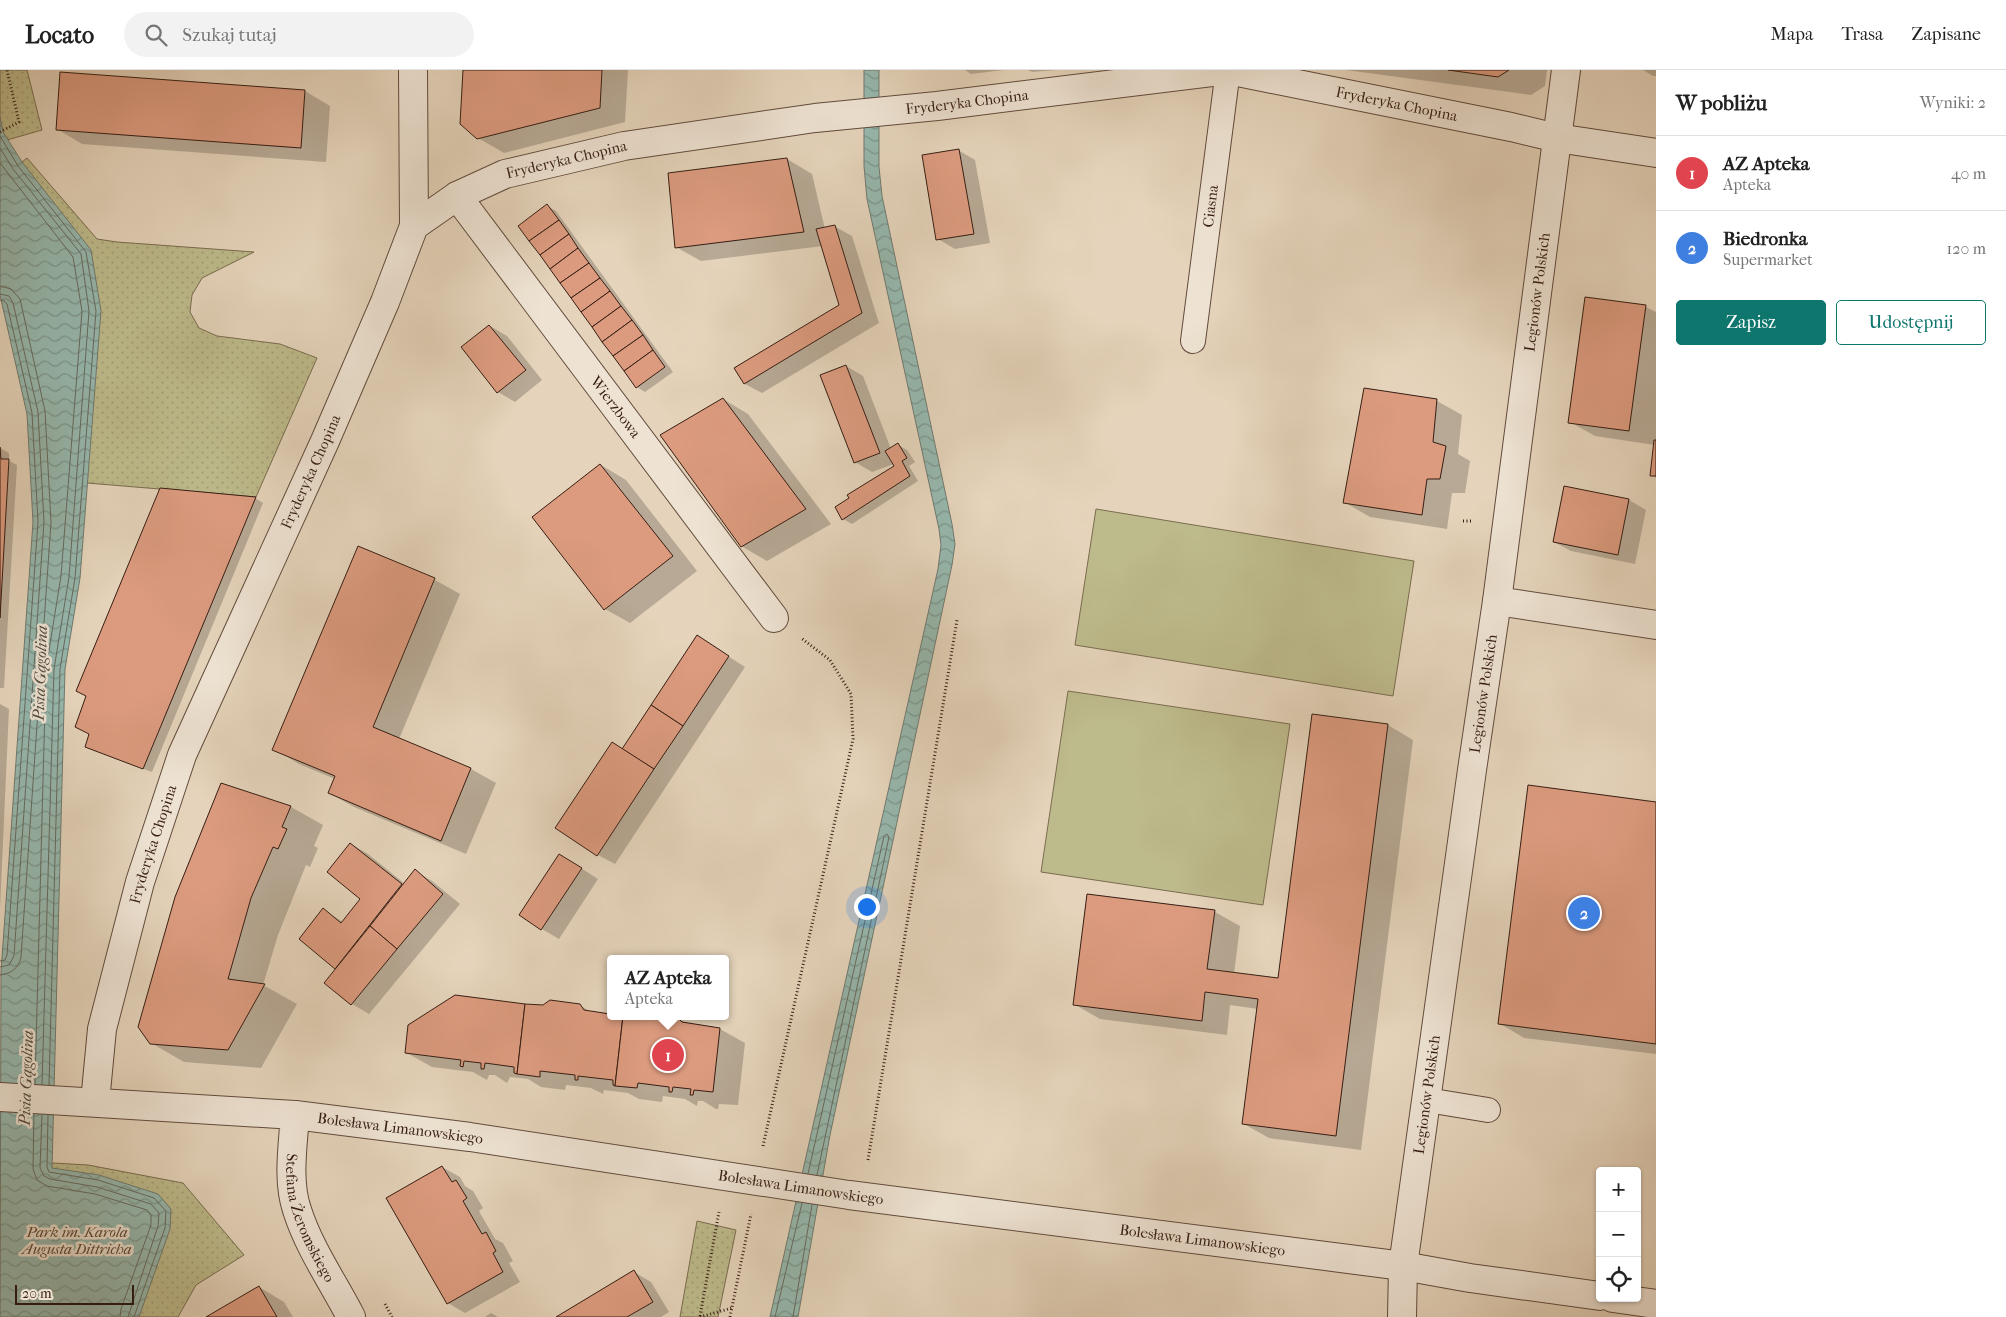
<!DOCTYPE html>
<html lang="pl">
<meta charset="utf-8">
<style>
body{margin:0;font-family:"IM FELL French Canon",serif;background:#f2f2f2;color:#222}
.controls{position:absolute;right:15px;bottom:15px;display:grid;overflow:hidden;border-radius:5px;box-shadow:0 1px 4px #0004}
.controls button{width:45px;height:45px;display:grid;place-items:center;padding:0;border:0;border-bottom:1px solid #e0e0e0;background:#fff;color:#222;font:25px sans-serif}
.scale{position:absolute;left:15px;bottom:12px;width:119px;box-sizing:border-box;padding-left:5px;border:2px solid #361d13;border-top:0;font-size:14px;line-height:18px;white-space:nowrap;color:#361d13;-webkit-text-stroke:4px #eee3d3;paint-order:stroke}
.you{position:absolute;left:866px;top:836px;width:18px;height:18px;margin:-12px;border:4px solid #fff;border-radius:50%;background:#1a73e8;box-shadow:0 0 0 8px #1a73e833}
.badge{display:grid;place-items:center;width:32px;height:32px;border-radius:50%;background:#0f766e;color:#fff;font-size:16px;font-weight:700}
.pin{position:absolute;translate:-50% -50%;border:2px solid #fff;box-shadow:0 1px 5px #0006}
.popup{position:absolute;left:607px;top:885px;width:122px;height:65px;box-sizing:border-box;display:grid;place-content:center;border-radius:5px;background:#fff;filter:drop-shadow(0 1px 4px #0005);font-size:16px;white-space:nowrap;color:#767676}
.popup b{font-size:19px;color:#222}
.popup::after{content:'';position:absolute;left:50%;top:100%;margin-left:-10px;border:10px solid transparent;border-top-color:#fff}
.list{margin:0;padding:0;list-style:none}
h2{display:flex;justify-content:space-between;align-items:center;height:65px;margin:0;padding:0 20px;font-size:21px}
h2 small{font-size:16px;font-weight:400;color:#767676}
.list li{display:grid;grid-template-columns:32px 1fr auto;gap:15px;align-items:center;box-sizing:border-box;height:75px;padding:0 20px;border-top:1px solid #e0e0e0}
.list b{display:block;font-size:19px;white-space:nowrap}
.list p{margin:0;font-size:16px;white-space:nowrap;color:#767676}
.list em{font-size:16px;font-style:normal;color:#767676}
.actions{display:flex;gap:10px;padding:15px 20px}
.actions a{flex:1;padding:11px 0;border:1px solid #0f766e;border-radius:5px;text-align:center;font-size:18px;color:#0f766e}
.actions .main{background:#0f766e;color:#fff}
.icon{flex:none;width:28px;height:28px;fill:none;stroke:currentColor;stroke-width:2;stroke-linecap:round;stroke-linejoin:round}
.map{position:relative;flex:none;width:1656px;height:1247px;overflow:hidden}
header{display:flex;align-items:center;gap:30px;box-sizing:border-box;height:70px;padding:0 25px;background:#fff;border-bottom:1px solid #e0e0e0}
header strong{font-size:24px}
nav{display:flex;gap:28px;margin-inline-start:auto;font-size:18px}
.search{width:350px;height:45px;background:#f2f2f2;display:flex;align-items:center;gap:12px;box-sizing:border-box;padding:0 18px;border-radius:28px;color:#767676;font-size:19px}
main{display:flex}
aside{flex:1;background:#fff}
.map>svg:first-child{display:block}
.green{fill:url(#green-dots);stroke:#7a6c4f}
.pitch{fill:#bdba8b;stroke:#7a6c4f}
.water{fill:url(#water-waves);stroke:#707a70}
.shadow{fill:#0003}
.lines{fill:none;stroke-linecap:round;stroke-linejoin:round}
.shore{stroke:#666a60;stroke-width:1}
.building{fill:#dc9b7f;stroke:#361d13}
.service-casing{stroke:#624b3d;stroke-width:26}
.minor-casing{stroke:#624b3d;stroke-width:30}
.tertiary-casing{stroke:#624b3d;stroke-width:30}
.path{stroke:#361d13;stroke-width:3;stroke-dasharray:1 2.5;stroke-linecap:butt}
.service{stroke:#eee3d3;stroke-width:24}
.minor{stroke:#eee3d3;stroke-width:28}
.tertiary{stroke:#eee3d3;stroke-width:28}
.labels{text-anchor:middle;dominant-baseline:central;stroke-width:5;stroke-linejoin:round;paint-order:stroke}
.street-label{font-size:15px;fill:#361d13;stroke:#eee3d3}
.park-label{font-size:15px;font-style:italic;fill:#584431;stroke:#eee3d3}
.water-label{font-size:16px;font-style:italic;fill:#534c42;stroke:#eee3d3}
</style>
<header>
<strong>Locato</strong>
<div class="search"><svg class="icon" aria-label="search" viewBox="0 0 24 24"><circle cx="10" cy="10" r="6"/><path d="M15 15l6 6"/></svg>Szukaj tutaj</div>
<nav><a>Mapa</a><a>Trasa</a><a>Zapisane</a></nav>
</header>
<main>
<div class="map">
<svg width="1656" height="1247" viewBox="0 0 1656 1247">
<defs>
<pattern id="green-dots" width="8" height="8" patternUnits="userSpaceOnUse" patternTransform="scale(1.25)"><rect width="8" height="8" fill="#bdba8b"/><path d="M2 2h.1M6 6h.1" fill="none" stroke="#a39f77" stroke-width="1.8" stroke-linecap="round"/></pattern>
<pattern id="water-waves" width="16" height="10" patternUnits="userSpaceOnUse" patternTransform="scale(1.25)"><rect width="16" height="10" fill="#96b8ae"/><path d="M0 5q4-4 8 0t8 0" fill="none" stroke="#7b958c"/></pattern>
</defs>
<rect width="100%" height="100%" fill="#e5d4bb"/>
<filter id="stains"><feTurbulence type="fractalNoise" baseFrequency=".004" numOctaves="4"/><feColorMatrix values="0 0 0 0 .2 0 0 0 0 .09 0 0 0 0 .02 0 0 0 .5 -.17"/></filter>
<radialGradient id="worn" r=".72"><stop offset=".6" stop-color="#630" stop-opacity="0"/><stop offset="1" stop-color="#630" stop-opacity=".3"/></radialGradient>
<g class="green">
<path d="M 0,0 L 27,0 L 42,60 L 0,72 Z"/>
<path d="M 27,88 L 97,169 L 117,172 L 254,182 L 202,208 L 192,225 L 190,242 L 199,258 L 217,266 L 280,274 L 317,288 L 256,427 L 87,413 L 89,377 L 22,92 Z"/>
<path d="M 0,1090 L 88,1095 L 183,1113 L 244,1185 L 196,1215 L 178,1247 L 0,1247 Z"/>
<path d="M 697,1151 L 736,1160 L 718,1247 L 680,1247 Z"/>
</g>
<g class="pitch">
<path d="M 1096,439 L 1414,491 L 1393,626 L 1075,575 Z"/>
<path d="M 1068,621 L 1290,654 L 1263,835 L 1041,802 Z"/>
</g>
<g class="water">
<path d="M 864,0 L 879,0 L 879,97 L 882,126 L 952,454 L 955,474 L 952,495 L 830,1065 L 798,1247 L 770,1247 L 938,499 L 941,475 L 939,459 L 867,129 L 864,96 Z"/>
<path d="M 0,47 L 3,62 L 22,92 L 91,180 L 101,241 L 80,508 L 65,599 L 52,1098 L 99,1105 L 158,1124 L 171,1139 L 170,1159 L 139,1247 L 0,1247 L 1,902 L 33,452 L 27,344 L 0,225 Z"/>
</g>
<g class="shadow">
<path d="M 464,0 L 628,0 L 625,52 L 504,83 L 478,68 Z"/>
<path d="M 965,0 L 1004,0 L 971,4 Z"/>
<path d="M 1028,0 L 1057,0 L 1032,2 Z"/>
<path d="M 1346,0 L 1547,0 L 1545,16 L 1531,25 Z"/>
<path d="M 1643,0 L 1656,0 L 1656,6 L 1653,6 Z"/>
<path d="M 305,21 L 330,36 L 326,92 L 82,74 L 57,59 Z"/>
<path d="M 958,80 L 975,90 L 990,173 L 955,179 L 938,169 Z"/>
<path d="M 787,89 L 812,104 L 825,159 L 834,156 L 852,166 L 879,253 L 762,323 L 745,314 L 736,298 L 841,235 L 823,176 L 701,191 L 676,177 Z"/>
<path d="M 547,136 L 556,141 L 673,302 L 645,322 L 637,317 Z"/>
<path d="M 1586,228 L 1646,237 L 1656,242 L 1656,408 L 1651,405 L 1655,375 L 1595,366 L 1570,352 Z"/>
<path d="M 490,256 L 507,266 L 542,310 L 515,332 L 498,322 Z"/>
<path d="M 846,296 L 863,306 L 891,379 L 898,375 L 907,380 L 915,392 L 909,396 L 918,411 L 852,454 L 843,449 L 896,396 L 894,394 L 872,402 L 855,392 Z"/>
<path d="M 1365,320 L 1437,331 L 1462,345 L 1458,384 L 1470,391 L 1465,423 L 1452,423 L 1447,459 L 1370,447 L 1344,432 Z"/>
<path d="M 723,329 L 748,344 L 831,454 L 767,491 L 741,476 Z"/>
<path d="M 0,378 L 9,383 L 9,391 L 17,395 L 4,618 L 0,618 Z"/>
<path d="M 601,395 L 626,410 L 697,501 L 630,553 L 605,539 Z"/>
<path d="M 161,420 L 255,428 L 263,433 L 152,702 L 95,681 L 86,677 Z"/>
<path d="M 1629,430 L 1646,440 L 1635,494 L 1571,481 L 1554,472 Z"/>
<path d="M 359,478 L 435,510 L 460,524 L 399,669 L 471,699 L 496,713 L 466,784 L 354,737 L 329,723 L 335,709 L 299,694 L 274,679 Z"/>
<path d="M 698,567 L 745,597 L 615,794 L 598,785 Z"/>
<path d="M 0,634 L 9,639 L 0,839 Z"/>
<path d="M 1313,646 L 1388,655 L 1413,670 L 1361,1080 L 1269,1068 L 1244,1054 L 1258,939 L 1230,935 L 1227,965 L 1100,949 L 1074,934 L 1215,842 L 1240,856 L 1234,904 L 1279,909 Z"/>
<path d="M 222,715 L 291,737 L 323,755 L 314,776 L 318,778 L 310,797 L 306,795 L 278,865 L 263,915 L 297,934 L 261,998 L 184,992 L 151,973 Z"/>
<path d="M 1656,733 L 1656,984 L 1524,968 L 1499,953 Z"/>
<path d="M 351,774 L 368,784 L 405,814 L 415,801 L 432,811 L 460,834 L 369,944 L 352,934 L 337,899 L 301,869 L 324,840 L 343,852 L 362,828 Z"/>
<path d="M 576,795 L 598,809 L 559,869 L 542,859 Z"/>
<path d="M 579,935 L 593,943 L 610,946 L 642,949 L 677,948 L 689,955 L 720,959 L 745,973 L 738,1035 L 719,1034 L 718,1039 L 716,1039 L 703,1031 L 698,1031 L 697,1036 L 685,1029 L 663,1026 L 662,1032 L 639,1029 L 628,1023 L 604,1020 L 603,1024 L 591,1018 L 566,1015 L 565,1020 L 541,1017 L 528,1009 L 510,1007 L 507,1013 L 495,1005 L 489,1005 L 487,1010 L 473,1002 L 432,997 L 407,983 L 544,937 Z"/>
<path d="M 442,1097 L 460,1107 L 465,1116 L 473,1121 L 483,1138 L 479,1141 L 495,1169 L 503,1173 L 513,1191 L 509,1193 L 520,1212 L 465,1243 L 448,1233 Z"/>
<path d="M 634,1202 L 651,1212 L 669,1242 L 661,1247 L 558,1247 Z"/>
<path d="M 259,1217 L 284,1232 L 293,1247 L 209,1247 Z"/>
<path d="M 491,1243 L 498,1247 L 485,1247 Z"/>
</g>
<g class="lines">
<g class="shore">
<path d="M 0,66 L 18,96 L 86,182 L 96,241 L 75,508 L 60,599 L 49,1015"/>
<path d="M 0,78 L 13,99 L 81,184 L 89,241 L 69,507 L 54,599 L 42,1015"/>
<path d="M 0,93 L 73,187 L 82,241 L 61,506 L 46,599 L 35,1014"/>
<path d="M 0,216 L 11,219 L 20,229 L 45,341 L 51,452 L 21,887 C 19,898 11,904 0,905"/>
<path d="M 0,224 L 9,226 L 13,233 L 38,342 L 44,452 L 14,886 L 9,895 L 0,897"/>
<path d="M 0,230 L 4,231 L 7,234 L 32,343 L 38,452 L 7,885 L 5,890 L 0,891"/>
<path d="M 34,1044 L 33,1099 L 37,1110 L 47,1116 L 95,1124 L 147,1140 L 151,1145 L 151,1155 L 121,1239 L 120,1247"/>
<path d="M 42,1045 L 40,1098 L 44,1106 L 50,1109 L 97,1117 L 151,1134 L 159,1143 L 158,1156 L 128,1247"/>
<path d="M 48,1045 L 47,1097 L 49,1102 L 98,1110 L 154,1128 L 166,1141 L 165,1158 L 134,1247"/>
<path d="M 808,1104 L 884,766 L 887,764 L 889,767 L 817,1105"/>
<path d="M 775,1247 L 802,1133"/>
<path d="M 793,1247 L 812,1135"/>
</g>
</g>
<g class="building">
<path d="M 463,0 L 602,0 L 600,38 L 477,69 L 460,54 Z"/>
<path d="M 1448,0 L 1509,0 L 1498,7 Z"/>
<path d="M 60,2 L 305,20 L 301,78 L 56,60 Z"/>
<path d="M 959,79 L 974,164 L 936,170 L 922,85 Z"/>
<path d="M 787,88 L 804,162 L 675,178 L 668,103 Z"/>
<path d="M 547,134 L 559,150 L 529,171 L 518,156 Z"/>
<path d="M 559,150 L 569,164 L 540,185 L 529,171 Z"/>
<path d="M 835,155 L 862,243 L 744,314 L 734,298 L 839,235 L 816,159 Z"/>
<path d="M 569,164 L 578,178 L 550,199 L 540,185 Z"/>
<path d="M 578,178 L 589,193 L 560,213 L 550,199 Z"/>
<path d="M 589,193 L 600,208 L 571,228 L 560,213 Z"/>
<path d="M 600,208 L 610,221 L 581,242 L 571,228 Z"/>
<path d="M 610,221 L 621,236 L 592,257 L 581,242 Z"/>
<path d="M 1585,227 L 1646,235 L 1629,361 L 1568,353 Z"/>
<path d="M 621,236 L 632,250 L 602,272 L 592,257 Z"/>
<path d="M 632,250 L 643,265 L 613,286 L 602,272 Z"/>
<path d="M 489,255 L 526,300 L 497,323 L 461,277 Z"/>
<path d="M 643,265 L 653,280 L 624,301 L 613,286 Z"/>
<path d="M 653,280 L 665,297 L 636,318 L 624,301 Z"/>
<path d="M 846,295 L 880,383 L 854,393 L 820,305 Z"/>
<path d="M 1364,318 L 1437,329 L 1433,372 L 1446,376 L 1440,409 L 1427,409 L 1422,445 L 1343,433 Z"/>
<path d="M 723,328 L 806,439 L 741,477 L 660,365 Z"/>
<path d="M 1654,370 L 1656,370 L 1656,406 L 1650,406 Z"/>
<path d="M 898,373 L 907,388 L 902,391 L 910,406 L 842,450 L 835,437 L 849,428 L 847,425 L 894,396 L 885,381 Z"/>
<path d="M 0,377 L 1,389 L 9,389 L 0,548 Z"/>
<path d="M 600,394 L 673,486 L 604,540 L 532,447 Z"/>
<path d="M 1564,416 L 1629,429 L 1618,485 L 1553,472 Z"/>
<path d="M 160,418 L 256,427 L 143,699 L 85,677 L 89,664 L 75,657 L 86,626 L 76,621 Z"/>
<path d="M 358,476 L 435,508 L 373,657 L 471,698 L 441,771 L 328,723 L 335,706 L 272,680 Z"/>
<path d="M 697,565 L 729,586 L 683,656 L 651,635 Z"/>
<path d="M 651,635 L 683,656 L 654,699 L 622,679 Z"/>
<path d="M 1312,644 L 1388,654 L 1336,1066 L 1242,1054 L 1258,929 L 1205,922 L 1202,951 L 1073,935 L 1087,824 L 1215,840 L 1207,899 L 1278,908 Z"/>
<path d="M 612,672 L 654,699 L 597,786 L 555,758 Z"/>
<path d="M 221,713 L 291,736 L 282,757 L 287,759 L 278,779 L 273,777 L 251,828 L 228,909 L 265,914 L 228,980 L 150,974 L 138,957 L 175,827 Z"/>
<path d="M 1528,715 L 1656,732 L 1656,974 L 1498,954 Z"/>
<path d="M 350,773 L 402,814 L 335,899 L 299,869 L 323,838 L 341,853 L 360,829 L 327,802 Z"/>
<path d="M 559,784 L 582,798 L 541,860 L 519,845 Z"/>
<path d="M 415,799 L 443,824 L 397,879 L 370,856 Z"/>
<path d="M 370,856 L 397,879 L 351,935 L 324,913 Z"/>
<path d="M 455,925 L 525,934 L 517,1004 L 514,1003 L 514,997 L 485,993 L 484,999 L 481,999 L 481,993 L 464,991 L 463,997 L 460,996 L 461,990 L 405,983 L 408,955 Z"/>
<path d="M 550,930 L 580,934 L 584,940 L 610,944 L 610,946 L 623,946 L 615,1016 L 613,1015 L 613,1010 L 578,1006 L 578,1010 L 575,1010 L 575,1005 L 540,1001 L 540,1007 L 517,1004 L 525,934 L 543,935 Z"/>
<path d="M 623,946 L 641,948 L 643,946 L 676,946 L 682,952 L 720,958 L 713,1022 L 694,1020 L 693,1025 L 690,1025 L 691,1019 L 673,1017 L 672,1022 L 669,1022 L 669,1017 L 638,1013 L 637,1018 L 615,1016 Z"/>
<path d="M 442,1096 L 452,1112 L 456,1110 L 467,1128 L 463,1131 L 482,1164 L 486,1162 L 496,1181 L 493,1183 L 503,1202 L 447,1234 L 386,1128 Z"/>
<path d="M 634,1200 L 653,1232 L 627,1247 L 556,1247 Z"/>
<path d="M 259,1216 L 277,1247 L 206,1247 Z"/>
</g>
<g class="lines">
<g class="service-casing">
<g id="service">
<path id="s1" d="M 1193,271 L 1228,0"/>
<path d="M 1427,1030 L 1488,1040"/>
</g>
</g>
<g class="minor-casing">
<g id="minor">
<path d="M 413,0 L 414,156"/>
<path id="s2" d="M 457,126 L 774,548"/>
<path d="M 1497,531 L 1656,555"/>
<path id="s3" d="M 95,1032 L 102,959 L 140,812 L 182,685 L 325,371 L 385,232 L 414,156 L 457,126 L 505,104 L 624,76 L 815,48 L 937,36 L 1228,0 L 1511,57 L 1557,68 L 1656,83"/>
<path id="s4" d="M 295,1045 L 470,1067 L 849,1125 L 1403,1196 L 1470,1208 L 1600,1226"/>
<path d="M 1613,1228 L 1656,1234"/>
<path id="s5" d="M 1402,1247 L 1403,1196 L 1472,700 L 1497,531 L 1566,0"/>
</g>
</g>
<g class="tertiary-casing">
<g id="tertiary">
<path id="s6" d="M 0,1027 L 295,1045 C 293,1075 287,1111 297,1140 C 309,1178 333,1212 351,1247"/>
</g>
</g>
<g class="path">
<path d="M 0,62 L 19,52 L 7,0"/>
<path d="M 1463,451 L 1473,451"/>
<path d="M 763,1076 L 853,669 L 851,624 L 830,590 L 801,568"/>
<path d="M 868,1090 L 957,550"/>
<path d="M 385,1234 L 392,1247"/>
<path d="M 700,1246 L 719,1142"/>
<path d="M 700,1247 L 732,1238"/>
<path d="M 730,1247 L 751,1144"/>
</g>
<use href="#service" class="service"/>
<use href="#minor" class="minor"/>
<use href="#tertiary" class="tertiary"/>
</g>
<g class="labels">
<g class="street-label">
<text stroke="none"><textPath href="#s3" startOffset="1510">Fryderyka Chopina</textPath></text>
<text stroke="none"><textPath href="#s3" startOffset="1945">Fryderyka Chopina</textPath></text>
<text stroke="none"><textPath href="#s3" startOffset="1105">Fryderyka Chopina</textPath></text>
<text stroke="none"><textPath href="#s1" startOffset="136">Ciasna</textPath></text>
<text stroke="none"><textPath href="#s5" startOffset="1034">Legionów Polskich</textPath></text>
<text stroke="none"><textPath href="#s2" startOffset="264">Wierzbowa</textPath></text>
<text stroke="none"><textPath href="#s3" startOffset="670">Fryderyka Chopina</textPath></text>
<text stroke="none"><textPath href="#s5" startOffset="629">Legionów Polskich</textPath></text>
<text stroke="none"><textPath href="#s3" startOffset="265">Fryderyka Chopina</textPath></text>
<text stroke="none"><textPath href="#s5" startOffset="224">Legionów Polskich</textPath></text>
<text stroke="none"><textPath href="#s4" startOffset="106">Bolesława Limanowskiego</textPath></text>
<text stroke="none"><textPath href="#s4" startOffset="511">Bolesława Limanowskiego</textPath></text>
<text stroke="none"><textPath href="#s6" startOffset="402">Stefana Żeromskiego</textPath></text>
<text stroke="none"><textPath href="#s4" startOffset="916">Bolesława Limanowskiego</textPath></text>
</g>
<g class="park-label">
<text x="77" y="1162">Park im. Karola<tspan x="77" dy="17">Augusta Dittricha</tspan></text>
</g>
<g class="water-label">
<text transform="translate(40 603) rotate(-88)">Pisia Gągolina</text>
<text transform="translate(26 1008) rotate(-88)">Pisia Gągolina</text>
</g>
</g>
<rect width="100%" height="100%" filter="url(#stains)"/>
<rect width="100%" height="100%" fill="url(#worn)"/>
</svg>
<div class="controls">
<button>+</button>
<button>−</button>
<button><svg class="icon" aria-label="locate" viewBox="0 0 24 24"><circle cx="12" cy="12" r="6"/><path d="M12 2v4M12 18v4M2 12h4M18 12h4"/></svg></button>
</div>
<div class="scale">20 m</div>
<div class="you"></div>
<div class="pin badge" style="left:668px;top:985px;background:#e0444e">1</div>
<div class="popup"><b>AZ Apteka</b>Apteka</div>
<div class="pin badge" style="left:1584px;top:843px;background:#3f7fe0">2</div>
</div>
<aside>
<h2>W pobliżu<small>Wyniki: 2</small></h2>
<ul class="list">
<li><span class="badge" style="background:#e0444e">1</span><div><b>AZ Apteka</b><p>Apteka</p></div><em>40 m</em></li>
<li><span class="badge" style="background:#3f7fe0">2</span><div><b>Biedronka</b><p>Supermarket</p></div><em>120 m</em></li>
</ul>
<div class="actions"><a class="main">Zapisz</a><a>Udostępnij</a></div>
</aside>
</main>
